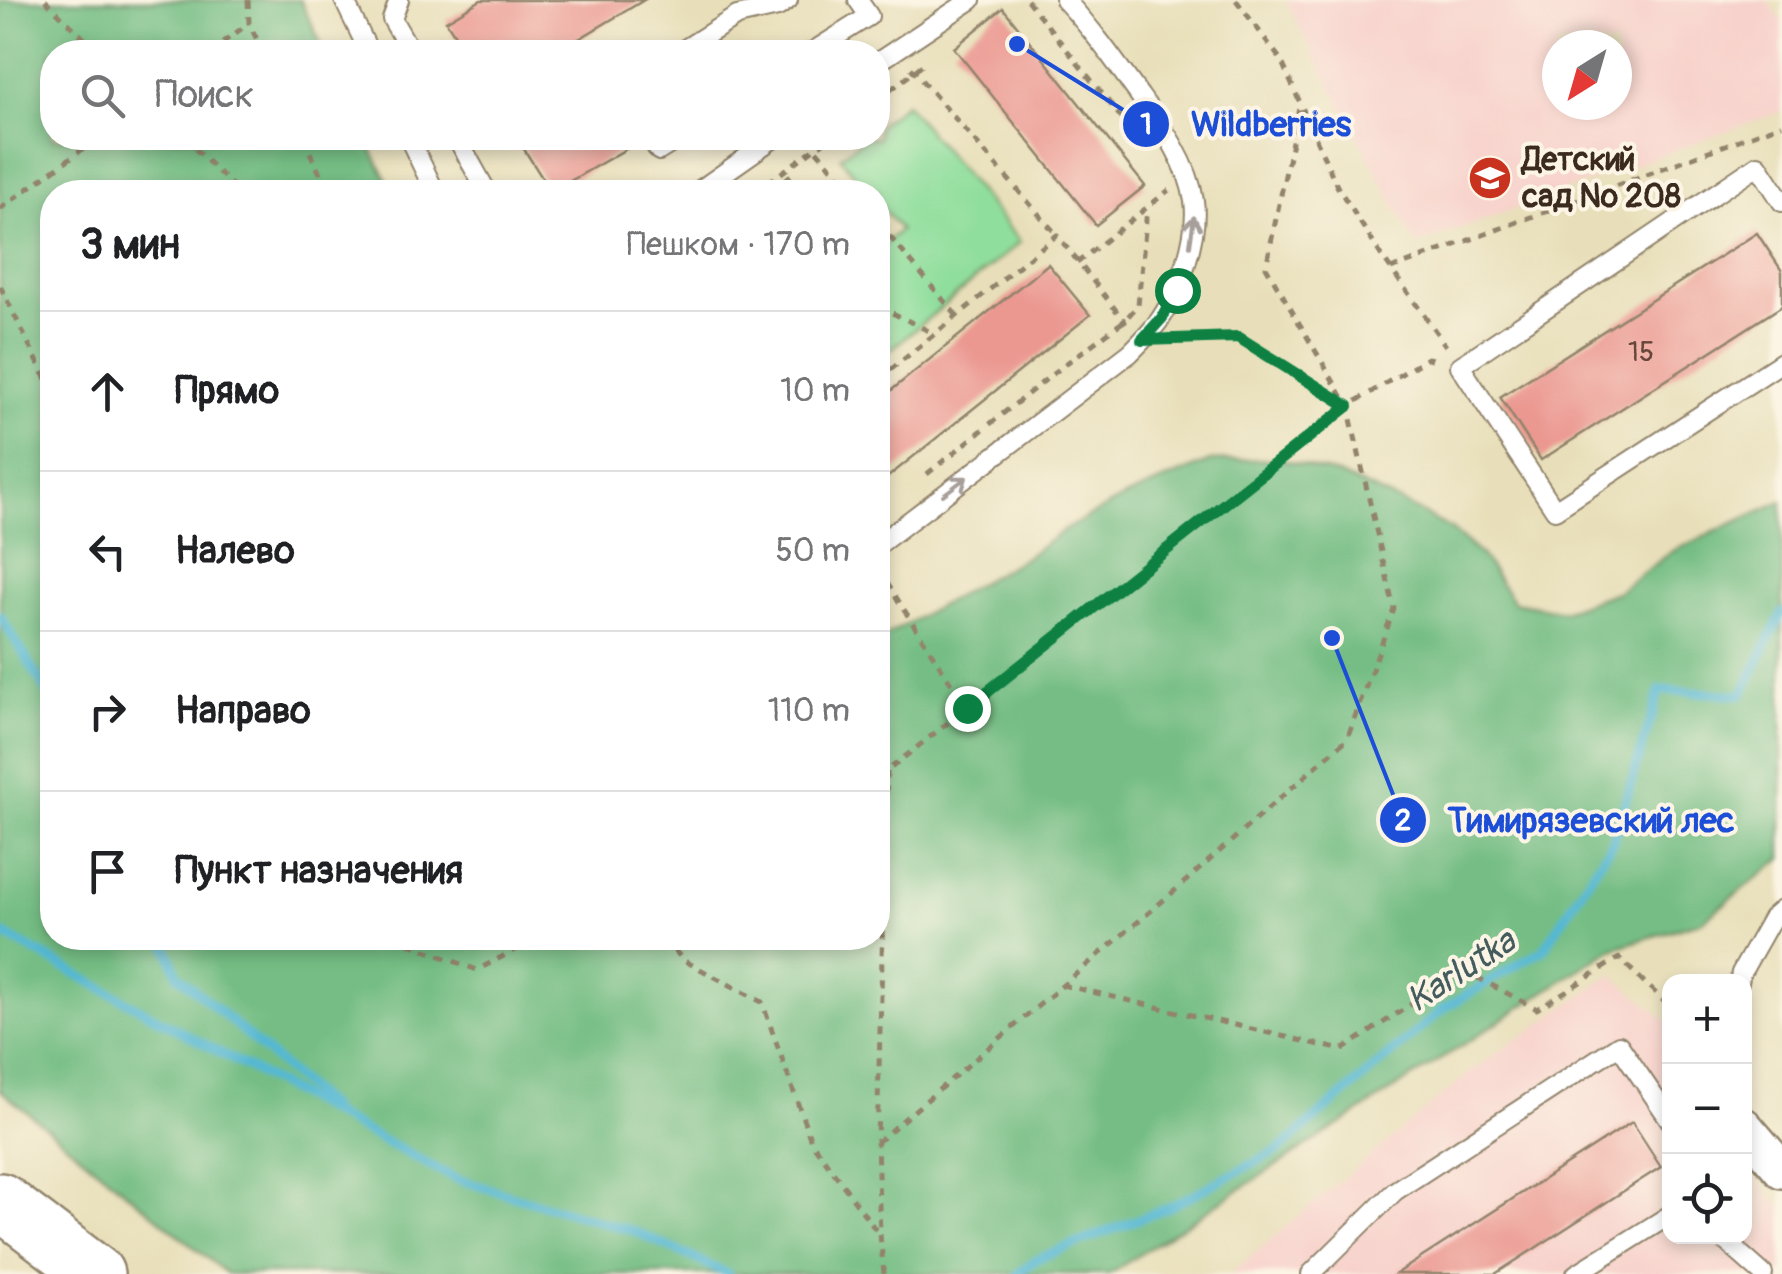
<!DOCTYPE html>
<html lang="ru">
<meta charset="utf-8">
<style>
body{margin:0;font-family:Pangolin,sans-serif;background:#f2f2f2;color:#202124}
.controls{position:absolute;right:30px;bottom:30px;display:grid;overflow:hidden;border-radius:20px;box-shadow:0 5px 15px #0003}
.controls button{width:90px;height:90px;display:grid;place-items:center;padding:0;border:0;border-bottom:2px solid #e0e0e0;background:#fff;color:#202124;font:50px sans-serif}
.compass{position:absolute;left:1542px;top:30px;width:90px;height:90px;border-radius:50%;background:#fff;box-shadow:0 5px 15px #0003;rotate:217deg}
.stop{position:absolute;width:30px;height:30px;margin:-22px;border:8px solid #0b8043;border-radius:50%;background:#fff}
.stop.end{background:#0b8043;border-color:#fff;box-shadow:0 2px 10px #0008}
.list{margin:0;padding:0;list-style:none}
h2{display:flex;justify-content:space-between;align-items:center;height:130px;margin:0;padding:0 40px;font-size:42px}
h2 small{font-size:32px;font-weight:400;color:#757577}
.list li{display:grid;grid-template-columns:65px 1fr auto;gap:30px;align-items:center;box-sizing:border-box;height:160px;padding:0 40px;border-top:2px solid #e0e0e0}
.list b{display:block;font-size:38px;white-space:nowrap}
.list em{font-size:32px;font-style:normal;color:#757577}
.icon{flex:none;width:55px;height:55px;fill:none;stroke:currentColor;stroke-width:2;stroke-linecap:round;stroke-linejoin:round}
.map{position:relative;flex:none;width:1782px;height:1274px;overflow:hidden}
.search{position:absolute;background:#fff;box-shadow:0 5px 15px #0003;left:40px;top:40px;width:850px;height:110px;display:flex;align-items:center;gap:25px;box-sizing:border-box;padding:0 35px;border-radius:40px;color:#757577;font-size:38px}
.panel{position:absolute;background:#fff;box-shadow:0 5px 15px #0003;left:40px;top:180px;width:850px;height:770px;border-radius:40px}
.map>svg:first-child{display:block}
.built{fill:#f7d0ca;fill-rule:evenodd}
.green{fill:#90de9d;stroke:#66845e;stroke-width:2.5}
.forest{fill:#74bd84;stroke:#587451;stroke-width:2.5}
.lines{fill:none;stroke-linecap:round;stroke-linejoin:round}
.stream{stroke:#55b8d4;stroke-width:9}
.building{fill:#eb9891}
.service-casing{stroke:#92846c;stroke-width:22}
.minor-casing{stroke:#92846c;stroke-width:40}
.primary-casing{stroke:#92846c;stroke-width:60}
.path{stroke:#92846c;stroke-width:5;stroke-dasharray:8 8;stroke-linecap:butt}
.service{stroke:#fff;stroke-width:18}
.minor{stroke:#fff;stroke-width:35}
.primary{stroke:#fff;stroke-width:55}
.oneway{stroke:#a79f9a}
.route{stroke:#0b8043;stroke-width:12}
.labels{text-anchor:middle;dominant-baseline:central;stroke-width:8;stroke-linejoin:round;paint-order:stroke}
.number-label{font-size:28px;fill:#67463b}
.poi-label{font-size:32px;font-weight:bold;fill:#3b2a1e;stroke:#fcf5e5;text-anchor:start}
.water-label{font-size:35px;font-style:italic;fill:#445c5e;stroke:#fcf5e5}
.leader{fill:none;stroke:#1d4ed8;stroke-width:4}
.callout-dot{fill:#1d4ed8;stroke:#fcf5e5;stroke-width:4}
.mark-label{font-size:30px;text-anchor:middle;font-weight:bold;fill:#fff}
.callout-label{font-size:35px;text-anchor:middle;font-weight:bold;fill:#1d4ed8;stroke:#fcf5e5;stroke-width:8;stroke-linejoin:round;paint-order:stroke}
</style>
<div class="map">
<svg width="1782" height="1274" viewBox="0 0 1782 1274">
<rect width="100%" height="100%" fill="#fcf5e5"/>
<filter id="ink" filterUnits="userSpaceOnUse"><feTurbulence type="fractalNoise" baseFrequency=".01" numOctaves="2"/><feDisplacementMap in="SourceGraphic" scale="20" xChannelSelector="R" yChannelSelector="G"/><feConvolveMatrix kernelMatrix="1 2 1 2 8 2 1 2 1" color-interpolation-filters="sRGB"/></filter>
<filter id="wash" filterUnits="userSpaceOnUse"><feTurbulence type="fractalNoise" baseFrequency=".0048" numOctaves="4" result="noise"/><feDisplacementMap in="SourceGraphic" scale="40" xChannelSelector="R" yChannelSelector="G"/><feGaussianBlur stdDeviation="2.25" result="paint"/><feColorMatrix in="noise" values="0 0 0 0 0 0 0 0 0 0 0 0 0 0 0 0 0 1.4 0 .05"/><feComposite in="paint" operator="in"/></filter>
<g filter="url(#wash)">
<rect width="100%" height="100%" fill="#e8dfba"/>
<g class="built">
<path d="M 1287,0 L 1767,0 L 1782,22 L 1782,111 L 1416,245 L 1297,23 ZM 1557,45 L 1617,45 L 1617,105 L 1557,105 Z"/>
<path d="M 1612,975 L 1669,1022 L 1670,1236 L 1744,1236 L 1745,1166 L 1782,1209 L 1782,1274 L 1230,1274 L 1474,1069 Z"/>
</g>
<path class="green" d="M 905,103 L 1020,242 L 878,360 L 878,249 L 900,230 L 878,203 L 878,192 L 869,192 L 840,157 L 864,138 L 878,138 L 878,126 Z"/>
<path class="forest" d="M 0,0 L 300,0 L 325,52 L 52,52 L 52,138 L 366,138 L 393,192 L 52,192 L 52,938 L 878,938 L 878,640 L 1026,557 L 1066,529 L 1125,497 L 1210,461 L 1279,459 L 1340,475 L 1407,505 L 1451,529 L 1481,555 L 1514,602 L 1563,611 L 1617,592 L 1673,551 L 1782,501 L 1782,859 L 1702,921 L 1611,949 L 1109,1274 L 227,1274 L 0,1090 Z"/>
<g class="lines">
<g class="stream">
<path d="M 0,616 L 52,700"/>
<path d="M 0,932 L 345,1121 L 456,1179 L 636,1232 L 728,1274"/>
<path d="M 164,938 L 178,975 L 330,1108"/>
<path d="M 1018,1274 L 1035,1260 L 1169,1207 L 1279,1150 L 1443,1009 L 1544,949 L 1613,841 L 1660,690 L 1742,695 L 1782,613"/>
</g>
</g>
<g id="blocks">
<g class="building">
<path d="M 481,0 L 644,0 L 569,45 L 574,52 L 466,52 L 446,21 Z"/>
<path d="M 1003,8 L 1145,186 L 1096,225 L 954,48 Z"/>
<path d="M 517,138 L 625,138 L 631,146 L 551,192 Z"/>
<path d="M 789,175 L 803,192 L 768,192 Z"/>
<path d="M 1757,233 L 1782,271 L 1782,306 L 1541,460 L 1500,397 Z"/>
<path d="M 1048,264 L 1090,315 L 878,485 L 878,401 Z"/>
<path d="M 1632,1122 L 1661,1167 L 1495,1274 L 1396,1274 Z"/>
</g>
</g>
</g>
<g filter="url(#ink)">
<use href="#blocks" fill-opacity="0" stroke="#92846c" stroke-width="2.5"/>
<g class="lines">
<g class="service-casing">
<g id="service">
<path d="M 344,0 L 369,52"/>
<path d="M 399,0 L 392,19 L 411,52"/>
<path d="M 680,52 L 737,16 L 778,7 L 788,0"/>
<path d="M 812,52 L 869,16 L 858,0"/>
<path d="M 878,62 L 971,0"/>
<path d="M 409,138 L 435,192"/>
<path d="M 457,138 L 487,192"/>
<path d="M 650,138 L 659,151 L 680,138"/>
<path d="M 697,192 L 774,138"/>
<path d="M 1782,202 L 1758,165 L 1460,366 L 1555,510 L 1782,362"/>
<path d="M 878,545 L 1130,353 C 1141,342 1152,331 1161,318 C 1180,291 1199,234 1194,201 C 1188,160 1160,124 1137,92 C 1114,60 1092,29 1065,0"/>
<path d="M 1739,982 L 1741,973 L 1772,918 L 1782,909"/>
<path d="M 1720,1236 L 1763,1274"/>
<path d="M 1311,1274 L 1395,1191 L 1619,1045 L 1670,1120"/>
<path d="M 1576,1274 L 1670,1215"/>
</g>
</g>
<g class="minor-casing">
<path id="minor" d="M 1744,1126 L 1782,1170"/>
</g>
<g class="primary-casing">
<path id="primary" d="M 0,1201 L 96,1274"/>
</g>
<g class="path">
<path d="M 45,0 L 98,52"/>
<path d="M 248,0 L 249,23 L 263,52"/>
<path d="M 1027,0 L 1136,136"/>
<path d="M 1236,0 L 1281,60 L 1337,186 L 1383,258 L 1446,346"/>
<path d="M 210,52 L 249,23"/>
<path d="M 911,68 L 1057,235"/>
<path d="M 878,100 L 926,62"/>
<path d="M 184,138 L 239,192"/>
<path d="M 303,138 L 329,192"/>
<path d="M 806,138 L 853,192"/>
<path d="M 755,192 L 829,138"/>
<path d="M 0,209 L 98,138"/>
<path d="M 879,224 L 957,316"/>
<path d="M 1077,263 L 1169,190"/>
<path d="M 1391,269 L 1782,124"/>
<path d="M 0,286 L 52,391"/>
<path d="M 878,306 L 933,333"/>
<path d="M 1174,339 L 1237,337 L 1348,406"/>
<path d="M 878,380 L 1057,235 L 1126,323"/>
<path d="M 927,474 L 1068,362 L 1124,321 L 1138,305 L 1147,209"/>
<path d="M 878,569 L 967,708"/>
<path d="M 878,776 L 887,771 L 1348,406 L 1428,358 L 1438,361"/>
<path d="M 394,938 L 477,970 L 538,938"/>
<path d="M 664,938 L 683,960 L 762,1002 L 811,1141 L 878,1233"/>
<path d="M 1062,985 L 1342,1050 L 1463,970 L 1537,1009 L 1619,958 L 1670,1007"/>
<path d="M 877,1142 L 1178,888 L 1347,739 L 1394,609 L 1348,406 L 1266,267 L 1300,103"/>
<path d="M 884,1274 L 880,1235 L 877,1142 L 887,772"/>
</g>
<use href="#service" class="service"/>
<use href="#minor" class="minor"/>
<use href="#primary" class="primary"/>
</g>
<defs><path id="oneway-shaft" d="M-6 0H5M1.5-3L5.5 0L1.5 3" fill="none" stroke-width="1.6" stroke-linecap="round" stroke-linejoin="round" transform="scale(2.5)"/></defs>
<g class="oneway">
<use href="#oneway-shaft" transform="translate(1192 231) rotate(-82)"/>
<use href="#oneway-shaft" transform="translate(955 486) rotate(-37)"/>
</g>
</g>
<g class="lines" filter="url(#ink)">
<path class="route" d="M 967,708 L 1348,406 L 1238,337 L 1142,340 L 1162,318 L 1177,290"/>
</g>
<defs>
<g id="school-disc" transform="scale(2.25)"><circle r="9.5" fill="#c8321e" stroke="#fcf5e5"/><path d="M0-5L7-2L0 1L-7-2ZM-4 1L0 2.5L4 1V4Q0 6-4 4Z" fill="#fff"/></g>
</defs>
<g fill-rule="evenodd">
<use href="#school-disc" x="1490" y="178"/>
</g>
<g class="labels">
<g class="number-label">
<text x="1641" y="352">15</text>
</g>
<g class="poi-label">
<text x="1522" y="160">Детский<tspan x="1522" dy="37">сад № 208</tspan></text>
</g>
<g class="water-label">
<text transform="translate(1461 971) rotate(-33)">Karlutka</text>
</g>
</g>
<path class="leader" d="M1017 44L1146 124M1332 638L1403 820"/>
<g class="callout-dot">
<circle cx="1017" cy="44" r="10"/>
<circle cx="1332" cy="638" r="10"/>
<circle cx="1146" cy="124" r="25"/>
<circle cx="1403" cy="820" r="25"/>
</g>
<g class="mark-label">
<text x="1146" y="134">1</text>
<text x="1403" y="830">2</text>
</g>
<g class="callout-label">
<text x="1271" y="136">Wildberries</text>
<text x="1591" y="832">Тимирязевский лес</text>
</g>
</svg>
<div class="controls">
<button>+</button>
<button>−</button>
<button><svg class="icon" aria-label="locate" viewBox="0 0 24 24"><circle cx="12" cy="12" r="6"/><path d="M12 2v4M12 18v4M2 12h4M18 12h4"/></svg></button>
</div>
<svg class="compass" viewBox="-18 -18 36 36"><path d="M0-13l5 13h-10z" fill="#e53935"/><path d="M0 13l5-13h-10z" fill="#757577"/></svg>
<div class="stop" style="left:1177px;top:290px"></div>
<div class="stop end" style="left:967px;top:708px"></div>
<div class="search"><svg class="icon" aria-label="search" viewBox="0 0 24 24"><circle cx="10" cy="10" r="6"/><path d="M15 15l6 6"/></svg>Поиск</div>
<section class="panel">
<h2>3 мин<small>Пешком · 170 m</small></h2>
<ul class="list">
<li><svg class="icon" aria-label="ahead" viewBox="0 0 24 24"><path d="M12 20V5M6 11l6-6 6 6"/></svg><div><b>Прямо</b></div><em>10 m</em></li>
<li><svg class="icon" aria-label="left" viewBox="0 0 24 24"><path d="M17 20v-9H6M10 6l-5 5 5 5"/></svg><div><b>Налево</b></div><em>50 m</em></li>
<li><svg class="icon" aria-label="right" viewBox="0 0 24 24"><path d="M7 20v-9h11M14 6l5 5-5 5"/></svg><div><b>Направо</b></div><em>110 m</em></li>
<li><svg class="icon" aria-label="arrive" viewBox="0 0 24 24"><path d="M6 21V4h12l-3 4 3 4H6"/></svg><div><b>Пункт назначения</b></div></li>
</ul>
</section>
</div>
